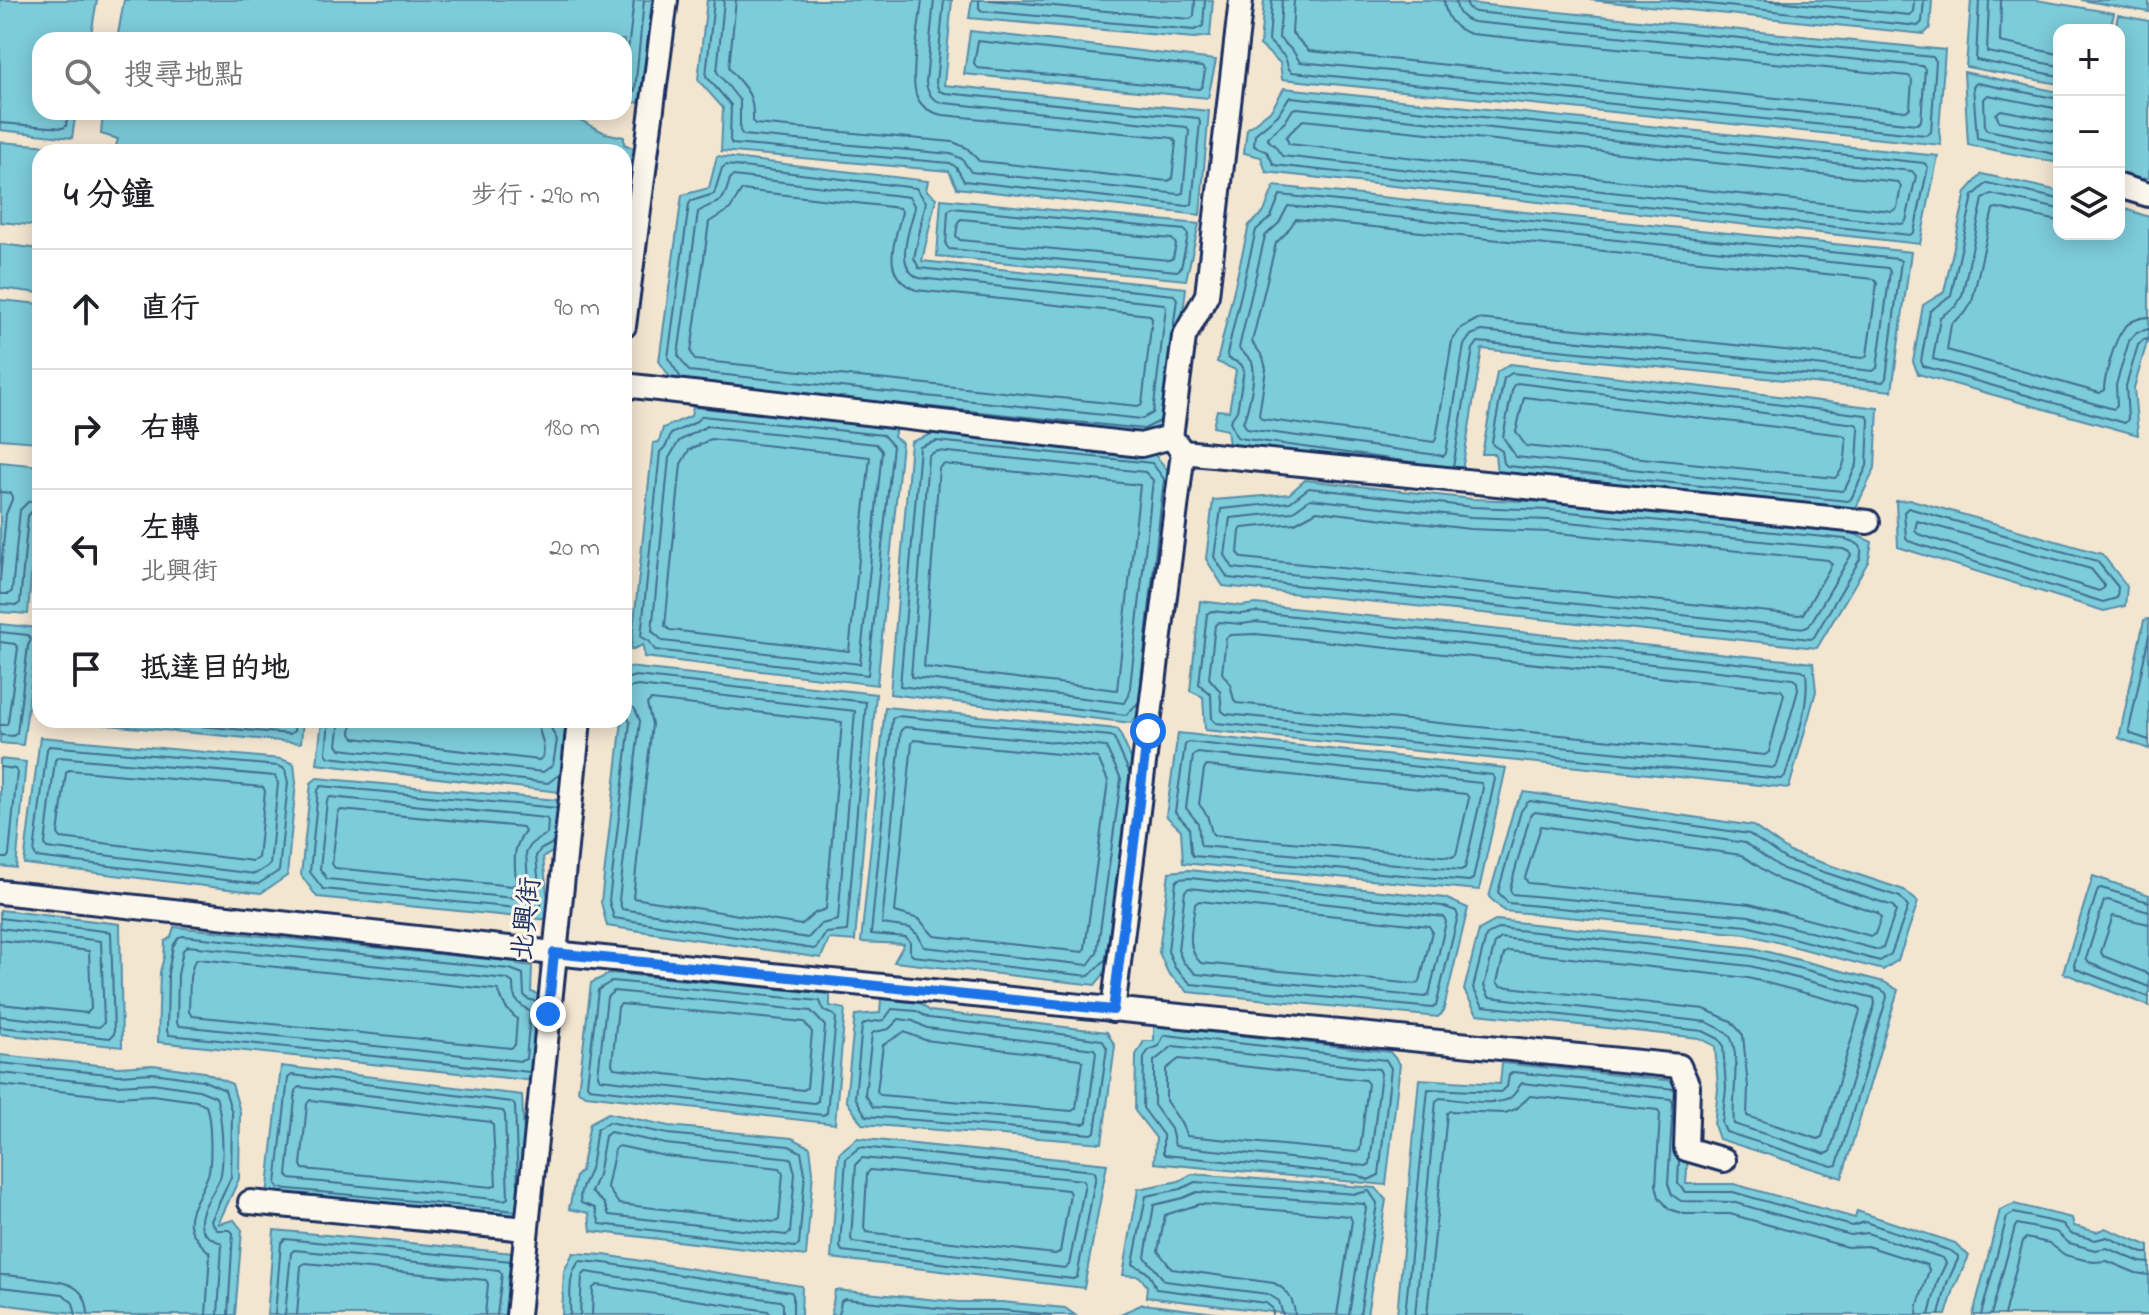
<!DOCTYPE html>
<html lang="zh-TW">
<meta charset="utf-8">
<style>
body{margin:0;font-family:"Indie Flower","LXGW WenKai TC",sans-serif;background:#f6f6f6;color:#202124}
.controls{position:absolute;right:24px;top:24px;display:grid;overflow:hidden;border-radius:16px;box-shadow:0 4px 20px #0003}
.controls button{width:72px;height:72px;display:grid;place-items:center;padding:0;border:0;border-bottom:2px solid #e0e0e0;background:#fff;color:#202124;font:40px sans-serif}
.stop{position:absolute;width:24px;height:24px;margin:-18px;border:6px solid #1a73e8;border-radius:50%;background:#fff}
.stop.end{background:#1a73e8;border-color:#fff;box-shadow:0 2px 8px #0008}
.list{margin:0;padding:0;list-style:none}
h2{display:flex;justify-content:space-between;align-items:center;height:104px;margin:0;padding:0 32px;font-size:34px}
h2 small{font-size:26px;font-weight:400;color:#757577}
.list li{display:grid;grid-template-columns:52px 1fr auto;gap:24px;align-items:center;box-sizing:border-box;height:120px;padding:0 32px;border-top:2px solid #e0e0e0}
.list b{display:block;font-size:30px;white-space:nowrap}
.list p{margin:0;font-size:26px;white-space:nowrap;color:#757577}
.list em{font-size:26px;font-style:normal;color:#757577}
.icon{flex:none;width:44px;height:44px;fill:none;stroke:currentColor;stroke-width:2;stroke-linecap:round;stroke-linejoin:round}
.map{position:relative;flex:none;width:2149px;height:1315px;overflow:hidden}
.search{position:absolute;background:#fff;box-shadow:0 4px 20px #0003;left:32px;top:32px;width:600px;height:88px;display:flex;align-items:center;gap:20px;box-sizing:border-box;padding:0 28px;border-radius:24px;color:#757577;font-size:30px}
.panel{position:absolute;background:#fff;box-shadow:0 4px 20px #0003;left:32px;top:144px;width:600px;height:584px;border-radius:24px}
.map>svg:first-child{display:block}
.water{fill:#7dccda;stroke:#568da8;stroke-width:2}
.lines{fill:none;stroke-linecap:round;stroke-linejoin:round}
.shore{stroke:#426e90;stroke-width:2}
.minor-casing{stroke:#1b2f5e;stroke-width:28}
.minor{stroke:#fbf7ec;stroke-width:22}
.route{stroke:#1a73e8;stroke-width:10}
.labels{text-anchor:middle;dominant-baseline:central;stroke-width:6;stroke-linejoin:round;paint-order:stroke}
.street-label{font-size:28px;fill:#1b2f5e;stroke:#fbf7ec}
</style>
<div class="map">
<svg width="2149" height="1315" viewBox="0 0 2149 1315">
<rect width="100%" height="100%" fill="#f3e6d1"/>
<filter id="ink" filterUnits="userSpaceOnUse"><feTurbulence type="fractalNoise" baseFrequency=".0125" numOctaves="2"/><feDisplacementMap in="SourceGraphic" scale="16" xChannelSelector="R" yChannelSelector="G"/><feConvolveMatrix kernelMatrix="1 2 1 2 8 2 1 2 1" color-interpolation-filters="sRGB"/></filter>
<g filter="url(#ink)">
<g class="water">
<path d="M 0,0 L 97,0 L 90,40 L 40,40 L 40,112 L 76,112 L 72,138 L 0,130 Z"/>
<path d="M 124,0 L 652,0 L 641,103 L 624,101 L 624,40 L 117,40 Z"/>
<path d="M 707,0 L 952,0 L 944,85 L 1209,111 L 1200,215 L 957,188 L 949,171 L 721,151 L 723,108 L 698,80 Z"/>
<path d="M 972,0 L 1213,0 L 1210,36 L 1194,38 L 969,18 Z"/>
<path d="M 1264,0 L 1435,0 L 1945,50 L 1939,131 L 1941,145 L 1282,79 L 1280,63 L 1260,45 Z"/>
<path d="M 1590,0 L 1932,0 L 1930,28 L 1924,34 Z"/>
<path d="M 1971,0 L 2036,0 L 2114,13 L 2110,30 L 2059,30 L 2059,84 L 1966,67 Z"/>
<path d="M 2081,0 L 2149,0 L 2149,12 Z"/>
<path d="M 2118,15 L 2149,21 L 2149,178 L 2119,181 L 2119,30 L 2115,30 Z"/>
<path d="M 970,31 L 1216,60 L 1208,98 L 964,74 Z"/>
<path d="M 1964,72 L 2059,92 L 2059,163 L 1968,145 Z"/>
<path d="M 1284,88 L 1938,156 L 1920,244 L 1266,172 L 1261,157 L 1244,153 L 1247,129 L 1272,109 Z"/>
<path d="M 103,112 L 579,112 L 578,119 L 605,133 L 624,137 L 624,144 L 640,151 L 624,247 L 624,152 L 100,152 L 100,148 L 115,149 L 118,139 L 101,134 Z"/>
<path d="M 0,142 L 75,148 L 75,152 L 40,152 L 40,226 L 0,222 Z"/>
<path d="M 717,156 L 928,181 L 926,190 L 936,198 L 922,261 L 1186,288 L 1170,425 L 1147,437 L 678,389 L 659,361 L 682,195 L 709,188 Z"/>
<path d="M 1982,174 L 2059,191 L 2059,234 L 2119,234 L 2119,207 L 2149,217 L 2149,335 L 2134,388 L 2138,435 L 1918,374 L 1913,362 L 1923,305 L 1944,292 L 1966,192 Z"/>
<path d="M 1274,186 L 1911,252 L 1892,391 L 1482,349 L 1461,477 L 1229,445 L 1227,430 L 1213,427 L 1217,410 L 1229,411 L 1236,370 L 1217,362 L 1249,225 L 1264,212 Z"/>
<path d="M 941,199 L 1199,224 L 1186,280 L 937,256 Z"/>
<path d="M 0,244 L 40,249 L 40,293 L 0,288 Z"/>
<path d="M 0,300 L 40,304 L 40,424 L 38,442 L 0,439 Z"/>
<path d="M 1510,364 L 1878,408 L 1875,468 L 1855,510 L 1497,473 L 1495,454 L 1482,454 L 1497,372 Z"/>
<path d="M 693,407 L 896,428 L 894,437 L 902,443 L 877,685 L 644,657 L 643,645 L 631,650 L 653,443 L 659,442 L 663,428 L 691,416 Z"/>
<path d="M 934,433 L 1155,455 L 1172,475 L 1147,705 L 1131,723 L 890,694 L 911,442 Z"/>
<path d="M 0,462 L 40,466 L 28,614 L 0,612 Z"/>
<path d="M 1305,480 L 1472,499 L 1550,502 L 1848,531 L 1872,542 L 1868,562 L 1817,648 L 1223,586 L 1206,559 L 1213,500 L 1289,494 Z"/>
<path d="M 1912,500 L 2102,554 L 2127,586 L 2125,606 L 2104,611 L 1898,547 L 1896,501 Z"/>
<path d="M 1200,601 L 1241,606 L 1255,604 L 1813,663 L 1816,691 L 1789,788 L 1205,730 L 1203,697 L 1190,691 Z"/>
<path d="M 2149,619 L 2149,749 L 2119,738 L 2144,620 Z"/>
<path d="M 0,624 L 38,628 L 23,745 L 0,743 Z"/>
<path d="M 628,667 L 876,694 L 855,941 L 829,939 L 821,958 L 607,926 L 601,902 L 622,720 L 624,720 Z"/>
<path d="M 885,707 L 1118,729 L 1139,776 L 1114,962 L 1095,985 L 894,962 L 904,944 L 861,942 Z"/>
<path d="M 55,720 L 303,720 L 301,743 Z"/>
<path d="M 322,720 L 559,720 L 578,727 L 569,783 L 560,782 L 559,792 L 317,764 Z"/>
<path d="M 1178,733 L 1506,768 L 1479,890 L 1183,863 L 1181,830 L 1166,816 Z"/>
<path d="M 40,737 L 281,759 L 294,764 L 296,783 L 287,876 L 261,893 L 24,864 Z"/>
<path d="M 0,759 L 26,762 L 16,868 L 0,866 Z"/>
<path d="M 317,778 L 568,801 L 564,846 L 543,857 L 550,920 L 317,897 L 301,875 L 311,783 Z"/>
<path d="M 1524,792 L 1753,826 L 1790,852 L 1904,890 L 1918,902 L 1898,960 L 1883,970 L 1746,934 L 1504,911 L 1489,897 L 1514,808 Z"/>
<path d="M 1189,870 L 1445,898 L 1468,908 L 1443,1012 L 1438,1017 L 1188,992 L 1168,973 L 1159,952 L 1169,872 Z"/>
<path d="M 2093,876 L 2149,895 L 2149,1006 L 2063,973 Z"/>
<path d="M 0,910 L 120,924 L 122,1047 L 0,1034 Z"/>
<path d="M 1497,920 L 1753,948 L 1884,982 L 1898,990 L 1842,1178 L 1719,1139 L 1714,1125 L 1718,1089 L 1715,1046 L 1699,1038 L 1477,1014 L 1464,990 L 1479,930 Z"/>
<path d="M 174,927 L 516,962 L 517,964 L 532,966 L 531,992 L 541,995 L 535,1081 L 158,1042 L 160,972 L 164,957 L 165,941 L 171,937 Z"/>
<path d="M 611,973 L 830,994 L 830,1006 L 845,1009 L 835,1124 L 586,1095 L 578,1091 L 591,983 Z"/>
<path d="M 881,999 L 920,1003 L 930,1011 L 1107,1032 L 1115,1046 L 1102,1143 L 862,1124 L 846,1100 L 855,1015 L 880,1013 Z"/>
<path d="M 1154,1026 L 1390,1052 L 1400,1064 L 1386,1185 L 1154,1163 L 1156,1138 L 1135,1111 L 1136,1055 L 1144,1041 L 1154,1041 Z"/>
<path d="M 0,1055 L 118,1067 L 153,1065 L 204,1072 L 232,1084 L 240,1112 L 239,1179 L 218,1224 L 234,1220 L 242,1230 L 235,1315 L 90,1315 L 0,1304 Z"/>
<path d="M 1502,1063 L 1693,1083 L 1686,1184 L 1734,1184 L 1855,1218 L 1857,1211 L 1955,1243 L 1969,1256 L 1955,1286 L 1946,1315 L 1397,1315 L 1419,1079 L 1500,1084 Z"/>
<path d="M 281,1066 L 522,1095 L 528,1220 L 267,1196 Z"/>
<path d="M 608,1113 L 669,1126 L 792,1138 L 810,1147 L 813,1172 L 806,1256 L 591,1231 L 589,1213 L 569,1209 L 576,1176 L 581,1171 L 590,1123 Z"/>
<path d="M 857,1138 L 1107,1164 L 1084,1288 L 831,1258 L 839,1153 Z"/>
<path d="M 1192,1174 L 1376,1188 L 1386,1200 L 1367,1315 L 1297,1315 L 1146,1297 L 1147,1286 L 1139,1276 L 1123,1275 L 1138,1189 L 1179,1181 Z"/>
<path d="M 2014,1204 L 2072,1218 L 2074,1226 L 2097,1232 L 2105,1228 L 2149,1246 L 2149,1315 L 1973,1315 L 2000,1210 Z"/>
<path d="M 274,1230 L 523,1254 L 515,1315 L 267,1315 Z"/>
<path d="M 573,1253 L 604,1255 L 802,1286 L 801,1315 L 562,1315 L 564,1271 Z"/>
<path d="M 835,1290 L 959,1302 L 1002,1302 L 1065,1308 L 1075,1315 L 831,1315 Z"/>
<path d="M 1143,1304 L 1231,1315 L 1118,1315 Z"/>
</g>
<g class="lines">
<g class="shore">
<path d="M 714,0 L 706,76 L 731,105 L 730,140 L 732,144 L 950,163 L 956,167 L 964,181 L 1188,206 L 1192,204 L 1200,122 L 1198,118 L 945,93 L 939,91 L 936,83 L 944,0"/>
<path d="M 724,0 L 717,72 L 740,101 L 740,131 L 743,135 L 951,154 L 962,159 L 971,172 L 1179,194 L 1183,193 L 1189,131 L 1187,127 L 944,103 C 933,101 927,94 926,82 L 934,0"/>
<path d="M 736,0 L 729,68 C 745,90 754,90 753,121 L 755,124 L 953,142 L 967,148 L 979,161 L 1168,181 L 1172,179 L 1176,142 L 1173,138 L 943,115 C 932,113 922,108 917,97 C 909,81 920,21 922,0"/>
<path d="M 979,0 L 979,8 L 982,11 L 1194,30 L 1203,26 L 1205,0"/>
<path d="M 990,0 L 1190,19 L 1194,16 L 1195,0"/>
<path d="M 1272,0 L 1269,41 L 1285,57 L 1289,69 L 1292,72 L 1926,135 L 1931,132 L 1936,61 L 1933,57 L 1475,12 L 1468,8 L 1466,0"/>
<path d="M 1282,0 L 1279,38 L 1293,51 L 1300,62 L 1917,124 L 1921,121 L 1925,69 L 1922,66 L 1473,22 C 1462,19 1456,12 1456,0"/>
<path d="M 1294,0 L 1292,33 L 1309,51 L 1906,111 L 1910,108 L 1912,80 L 1909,76 L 1471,34 C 1454,29 1445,18 1444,0"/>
<path d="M 1669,0 L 1918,26 L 1922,22 L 1924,0"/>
<path d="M 1766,0 L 1909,15 L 1913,12 L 1914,0"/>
<path d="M 1979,0 L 1976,60 L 2059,76"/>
<path d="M 1989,0 L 1987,52 L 2059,66"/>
<path d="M 2001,0 L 2000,42 L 2059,54"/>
<path d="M 978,41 L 1202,67 L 1205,71 L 1202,87 L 1199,89 L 977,68 L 974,63 Z"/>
<path d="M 624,83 L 634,0"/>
<path d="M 624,93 L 632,93 L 635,90 L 644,0"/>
<path d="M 1291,97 L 1924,163 L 1928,167 L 1914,232 L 1910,235 L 1274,165 L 1267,152 L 1254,146 L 1255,134 L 1278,115 L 1288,99 Z"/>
<path d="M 2059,99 L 1977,83 L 1973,86 L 1977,138 L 2059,155"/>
<path d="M 1297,108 L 1912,171 L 1916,176 L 1906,221 L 1902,224 L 1282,156 L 1275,146 L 1268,140 L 1268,137 L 1285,122 L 1293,109 Z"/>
<path d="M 2059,109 L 1988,95 L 1984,99 L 1985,128 L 1987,130 L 2059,144"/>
<path d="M 1303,120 L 1898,182 L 1901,186 L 1897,208 L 1892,211 L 1289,144 L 1286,137 Z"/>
<path d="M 2059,121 L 2001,110 L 1996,114 L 1999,121 L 2059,132"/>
<path d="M 0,123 L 63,128 L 66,126 L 68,112"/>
<path d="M 733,176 L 909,197 L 915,207 C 910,229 893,267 919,278 L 1164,304 L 1166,308 L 1153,413 L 1142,419 L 689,371 L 678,355 L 698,212 C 719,198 722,209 730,179 Z"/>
<path d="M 742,190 L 900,208 L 902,212 C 895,241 879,276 916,290 L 1150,315 L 1152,319 L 1142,404 L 1138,406 L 695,360 L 691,352 L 709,222 L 730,209 Z"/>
<path d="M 2059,199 L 1987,183 L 1973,196 L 1951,295 L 1930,311 L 1921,361 L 1923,366 L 2125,423 L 2128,419 L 2126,386 L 2138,345 L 2143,340 L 2149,339"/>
<path d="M 1288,206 L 1888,268 L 1890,272 L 1877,368 L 1873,371 L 1482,331 L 1471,335 L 1464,345 L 1446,453 L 1444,456 L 1247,429 L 1243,422 C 1248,411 1257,373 1252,362 C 1249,356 1242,353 1239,348 L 1265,236 L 1279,223 Z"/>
<path d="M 952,208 L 1185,230 L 1188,235 L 1181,268 L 1177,271 L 949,249 L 946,245 L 948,211 Z"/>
<path d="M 2059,209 L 1991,194 L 1983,199 L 1962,296 L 1956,306 L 1940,317 L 1933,359 L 2114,409 L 2117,406 L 2116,385 L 2129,341 L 2137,332 L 2149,329"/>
<path d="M 961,219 L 1172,239 L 1176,244 L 1173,258 L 1169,260 L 960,240 L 956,236 L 958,222 Z"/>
<path d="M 1296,219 L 1874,279 L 1877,283 L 1867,355 L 1863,358 L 1478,319 L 1461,328 L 1452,341 L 1436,439 L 1434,442 L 1262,419 L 1259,415 L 1266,369 L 1263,357 L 1252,342 L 1276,243 L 1286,233 Z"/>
<path d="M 2059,221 L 1997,208 L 1993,209 L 1972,302 L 1966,312 L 1951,324 L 1947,350 L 2100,393 L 2104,390 C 2104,379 2108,368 2111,357 C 2117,336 2124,318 2149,317"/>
<path d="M 1512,373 L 1866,415 L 1869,419 L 1867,466 L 1851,499 L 1848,501 L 1507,466 L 1504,463 L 1502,451 L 1493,445 L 1492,442 L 1504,378 Z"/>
<path d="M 681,378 L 668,358 L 689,204 L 691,201 L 714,194 L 722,168 L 726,165 L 916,188 L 926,202 L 914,258 L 919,268 L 1174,295 L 1177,299 L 1173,330"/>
<path d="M 1517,383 L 1856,424 L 1859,428 L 1857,464 L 1845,489 L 1842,491 L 1516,457 L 1503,437 L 1513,386 Z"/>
<path d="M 1524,397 L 1843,435 L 1846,438 C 1846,453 1846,468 1835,478 L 1526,446 L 1516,432 Z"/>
<path d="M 882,402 L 1144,429 L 1160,421"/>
<path d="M 702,416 L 883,435 L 893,446 L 868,675 L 655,650 L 649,641 L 641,637 L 660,452 L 666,446 L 671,434 L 694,423 Z"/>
<path d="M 707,426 L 876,444 L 882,451 L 860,664 L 663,641 L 652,631 L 669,458 L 679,441 Z"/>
<path d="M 711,439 L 870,457 L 849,651 L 670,630 L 665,626 L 681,464 L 689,450 Z"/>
<path d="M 938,451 L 1145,472 L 1153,480 L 1129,696 L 1124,703 L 911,677 L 928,457 L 930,454 Z"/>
<path d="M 1418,463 L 1239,438 L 1236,436 L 1230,421 L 1237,411 L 1244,370 L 1241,364 L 1228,358 L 1227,354 L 1256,230 L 1271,217 L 1280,195 L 1898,259 L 1901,261 L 1886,378 L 1883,382 L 1478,342 L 1473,349 L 1453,467"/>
<path d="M 943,464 L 1140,485 L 1117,690 L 924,667 L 939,468 Z"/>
<path d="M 1309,488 L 1472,507 L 1549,510 L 1845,539 C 1859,544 1864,544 1860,559 L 1814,637 L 1811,639 L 1228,578 L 1214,557 L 1221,509 L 1290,502 Z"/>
<path d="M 0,492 L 11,493 L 13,497 L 6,514 L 0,580"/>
<path d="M 1310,499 L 1471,517 L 1548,520 L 1843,549 L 1849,552 L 1851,555 L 1809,626 L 1805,628 L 1233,568 L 1225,555 L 1230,518 L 1292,512 Z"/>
<path d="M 1908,508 L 2097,561 L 2118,587 L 2117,598 L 2103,602 L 1908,541 L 1906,538 L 1904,512 Z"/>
<path d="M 1317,511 L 1470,529 L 1548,532 L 1828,560 L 1832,564 L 1803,614 L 1799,615 L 1243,558 L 1238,553 L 1240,531 L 1242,528 L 1295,523 Z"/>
<path d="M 1917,521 L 2091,569 L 2104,585 L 2104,588 L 2099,591 L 1918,534 L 1915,530 Z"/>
<path d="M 0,594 L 9,594 L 12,591 L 20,510 L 28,502 L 40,499"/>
<path d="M 0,604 L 17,605 L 20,603 L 28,516 L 33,510 L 40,509"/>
<path d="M 1211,611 L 1241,614 L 1256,612 L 1802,670 L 1806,673 C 1810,707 1795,744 1785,776 L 1781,779 L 1216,723 L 1212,719 L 1211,695 L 1199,684 L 1207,614 Z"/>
<path d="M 1219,622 L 1242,624 L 1256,622 L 1793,679 L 1797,682 L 1798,690 L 1777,765 L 1774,768 L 1226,714 L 1222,711 L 1220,691 L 1209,678 L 1215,625 Z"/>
<path d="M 0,632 L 28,635 L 31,639 L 28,646 L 17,733 L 13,736 L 0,735"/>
<path d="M 1256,634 L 1781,690 L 1784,694 L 1769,752 L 1765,755 L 1236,703 L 1234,700 L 1230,684 L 1222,673 L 1226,638 L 1230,635 Z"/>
<path d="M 2149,635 L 2129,730 L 2131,734 L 2149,740"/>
<path d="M 0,642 L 15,644 L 18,648 L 8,722 L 6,725 L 0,725"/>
<path d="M 624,679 L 636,676 L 866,702 L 847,931 L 826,933 L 817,947 L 814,949 L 614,918 L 609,901 L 630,723 L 628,717 L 624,713"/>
<path d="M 624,689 L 638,686 L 855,711 L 838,920 L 821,924 L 808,938 L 622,909 L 619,900 L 640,721 L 635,709 L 624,702"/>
<path d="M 651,700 L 842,722 L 826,909 L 815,913 L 801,925 L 633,898 L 652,724 L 647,704 Z"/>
<path d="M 1139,702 L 1126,715 L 900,686 L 920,447 L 936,441 L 1152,463 L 1164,479 L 1141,680"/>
<path d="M 130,720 L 290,734 L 294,731 L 295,720"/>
<path d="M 329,720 L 326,753 L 329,757 L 548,783 L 560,774"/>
<path d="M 340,720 L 337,745 L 340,749 L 543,772 L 553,765 L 557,740 L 551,728 L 550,720"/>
<path d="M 352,720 L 351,734 L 354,738 L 539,760 L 543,757 C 546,738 538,737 538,720"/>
<path d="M 905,727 L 1106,747 L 1121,779 L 1097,953 L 1088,965 L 924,947 L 918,935 L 910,928 L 882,924 L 901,730 Z"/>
<path d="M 914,740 L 1098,758 L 1108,781 L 1085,948 L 1083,952 L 934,936 L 919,919 L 895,912 L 912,743 Z"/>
<path d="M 1188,742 L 1493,775 L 1495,779 L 1473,879 L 1469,881 L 1193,856 L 1191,852 L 1189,827 L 1175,812 L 1185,745 Z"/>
<path d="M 49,746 L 278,766 L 285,769 L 288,783 L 279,871 L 258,884 L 36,857 L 34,853 L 47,749 Z"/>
<path d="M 1197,753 L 1481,783 L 1483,788 L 1465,868 L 1461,870 L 1202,846 L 1200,843 L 1198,823 L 1186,808 L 1193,756 Z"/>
<path d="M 58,757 L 275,776 L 278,783 L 270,865 L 255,874 L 47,848 L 45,844 L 55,760 Z"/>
<path d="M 1207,766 L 1466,794 L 1469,798 L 1456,855 L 1452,857 L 1214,835 L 1212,833 L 1207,815 L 1199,804 L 1204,769 Z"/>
<path d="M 0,767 L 15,769 L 17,772 L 9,855 L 7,858 L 0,858"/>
<path d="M 69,770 L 263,787 L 265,791 L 258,858 L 253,861 L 61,838 L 58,834 L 66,773 Z"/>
<path d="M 330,797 L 546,818 L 548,821 L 547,834 L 532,843 L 526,853 L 529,897 L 525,899 L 327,879 L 320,869 L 327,801 Z"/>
<path d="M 1530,801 L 1749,834 L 1787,860 L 1900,897 L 1908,907 L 1891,954 L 1880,961 L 1747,926 L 1508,903 L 1498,892 L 1521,811 L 1527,803 Z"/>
<path d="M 341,810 L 523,827 L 525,832 C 511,849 515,863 516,883 L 512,886 L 335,868 L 332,864 L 338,813 Z"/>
<path d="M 1535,812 L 1745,843 L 1783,869 L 1893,906 L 1896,911 L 1883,948 L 1879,950 L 1749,916 L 1512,894 L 1510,889 L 1530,816 Z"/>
<path d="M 1541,826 L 1741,855 L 1779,880 L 1878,913 L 1881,918 L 1875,934 L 1871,936 L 1750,904 L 1528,883 L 1525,878 Z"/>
<path d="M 553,843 L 540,850 L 536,856 L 541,906 L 537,910 L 323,889 L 310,872 L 318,790 L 321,786 L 557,808"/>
<path d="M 1190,878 L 1442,906 L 1456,911 L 1458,916 L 1436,1006 L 1432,1008 L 1191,984 L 1175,968 L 1168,951 L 1176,882 L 1179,879 Z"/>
<path d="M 1189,888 L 1444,917 L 1446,922 L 1429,995 L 1425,997 L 1196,974 L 1183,962 L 1178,950 L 1185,891 Z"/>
<path d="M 1199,901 L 1429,926 L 1432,931 L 1420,982 L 1415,984 L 1201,963 C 1184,948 1193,925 1195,904 Z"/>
<path d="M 2149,902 L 2101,888 L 2098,889 L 2074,965 L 2076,969 L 2149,997"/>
<path d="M 2149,912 L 2108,900 L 2104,901 L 2086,959 L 2089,963 L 2149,987"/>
<path d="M 0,918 L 111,932 L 114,1034 L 110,1038 L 0,1027"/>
<path d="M 2149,924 L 2113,916 L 2101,952 L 2103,956 L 2149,974"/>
<path d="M 0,928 L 101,941 L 104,1023 L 99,1027 L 0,1016"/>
<path d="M 1499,928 L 1752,956 L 1880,989 L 1886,993 L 1887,997 L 1837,1165 L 1832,1166 L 1726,1132 L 1722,1123 L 1726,1089 L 1723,1045 L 1719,1039 L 1703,1031 L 1483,1006 L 1473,988 L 1486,936 Z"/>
<path d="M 1501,938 L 1750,966 L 1874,998 L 1875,1003 L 1830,1152 L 1826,1154 L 1734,1124 C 1731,1105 1742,1052 1729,1035 C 1724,1029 1714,1026 1707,1022 L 1489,997 L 1484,986 L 1495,943 Z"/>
<path d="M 0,940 L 89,951 L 91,1009 L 87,1013 L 0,1004"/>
<path d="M 188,946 L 507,979 L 513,983 C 513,1002 517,1001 530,1012 L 526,1059 L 521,1061 L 180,1026 L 177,1023 L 178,975 L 183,950 Z"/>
<path d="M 1108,946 L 1106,959 L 1089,976 L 913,956 L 910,953 L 910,942 L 906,937 L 871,934 L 892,719 L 897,716 L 1111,736 L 1114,738 L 1130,774"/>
<path d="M 1508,951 L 1748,978 L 1858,1007 L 1860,1011 L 1822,1137 L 1818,1139 L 1747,1116 L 1748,1087 L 1743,1035 L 1731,1021 L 1704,1009 L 1500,986 L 1497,982 L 1504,954 Z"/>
<path d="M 198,959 L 498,990 L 506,1008 L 517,1019 L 515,1045 L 511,1048 L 192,1016 L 189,1012 L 190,977 L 194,962 Z"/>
<path d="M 612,981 L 820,1001 L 824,1011 L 834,1015 L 836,1018 L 827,1113 L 823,1115 L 589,1088 L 587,1084 L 598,990 Z"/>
<path d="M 614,991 L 811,1011 L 825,1026 L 818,1101 L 814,1103 L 600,1079 L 598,1075 L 607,997 Z"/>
<path d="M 621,1004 L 804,1022 L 812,1032 L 807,1088 L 803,1090 L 614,1068 L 612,1064 L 618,1007 Z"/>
<path d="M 892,1009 L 916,1011 L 929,1018 L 1033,1030 L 1102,1040 L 1107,1048 L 1095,1132 L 1092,1134 L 866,1116 L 855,1097 L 862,1026 L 865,1023 L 884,1020 Z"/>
<path d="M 899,1019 L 913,1021 L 927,1028 L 1094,1049 L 1096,1052 L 1087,1122 L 1083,1124 L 873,1107 L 865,1094 L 872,1034 L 874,1032 L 889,1029 Z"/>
<path d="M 904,1032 L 925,1040 L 1080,1059 L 1083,1062 L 1076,1108 L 1072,1111 L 880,1095 L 877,1091 L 883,1045 Z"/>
<path d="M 1166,1035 L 1386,1060 L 1391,1068 L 1379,1175 L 1368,1180 L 1358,1175 L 1165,1155 L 1163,1153 L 1163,1135 L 1143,1108 L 1144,1057 L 1149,1050 L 1159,1046 L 1163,1037 Z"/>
<path d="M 1173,1046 L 1379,1069 L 1381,1073 L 1370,1164 L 1366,1166 L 1175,1146 L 1171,1129 L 1154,1105 L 1154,1061 Z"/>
<path d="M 1179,1059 L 1365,1080 L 1368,1084 L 1360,1150 L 1356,1152 L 1187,1136 L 1180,1121 L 1166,1101 L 1166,1069 Z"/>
<path d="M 0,1063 L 118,1075 L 153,1073 L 202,1080 L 225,1090 L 232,1113 L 231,1177 L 211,1221 L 217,1230 L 230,1230 L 233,1233 L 228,1315"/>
<path d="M 530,1072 L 169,1035 L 167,1031 L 168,973 L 173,946 L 179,937 L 183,936 L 510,969 L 523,974 L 524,995 L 528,999 L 537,1002"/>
<path d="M 0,1073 L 117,1085 L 153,1083 L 199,1090 L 216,1097 C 222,1114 225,1161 220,1178 C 215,1192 199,1209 201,1224 C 203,1237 214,1239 222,1244 L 218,1315"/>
<path d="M 0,1085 L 116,1097 L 152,1095 L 196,1101 L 206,1106 C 211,1118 212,1163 208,1175 C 194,1212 174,1221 210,1253 L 206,1315"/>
<path d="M 299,1087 L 503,1111 L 505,1115 L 508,1198 L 504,1200 L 290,1179 L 287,1175 L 296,1090 Z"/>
<path d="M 310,1100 L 491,1122 L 493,1125 L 496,1185 L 492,1187 L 303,1169 L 301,1165 L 307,1104 Z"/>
<path d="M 609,1122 L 668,1134 L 789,1146 L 801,1152 L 805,1173 L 799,1245 L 795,1247 L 600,1224 L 595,1208 L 581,1203 C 578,1192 584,1184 588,1174 C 594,1161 594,1143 597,1129 Z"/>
<path d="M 610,1132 L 666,1144 L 791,1158 L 795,1173 L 790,1233 L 786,1235 L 609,1215 L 604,1203 L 591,1192 L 598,1175 L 605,1136 Z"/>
<path d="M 619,1146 L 665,1156 L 780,1168 L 783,1173 L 779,1220 L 775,1222 L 619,1204 L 607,1187 L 615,1149 Z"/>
<path d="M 860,1147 L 1094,1171 L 1096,1175 L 1077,1277 L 1073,1279 L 842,1251 L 840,1247 L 846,1158 Z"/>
<path d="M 862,1158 L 1083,1180 L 1085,1184 L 1069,1265 L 1065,1268 L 853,1242 L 851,1239 L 856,1164 Z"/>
<path d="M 1679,1160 L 1678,1184 L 1685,1192 L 1733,1192 L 1852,1226 L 1865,1222 L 1951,1251 L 1958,1256 L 1958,1259 L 1947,1283 L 1939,1315"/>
<path d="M 870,1170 L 1068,1190 L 1070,1194 L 1060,1252 L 1055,1254 L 866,1232 L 864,1228 L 867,1174 Z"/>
<path d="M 516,1211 L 279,1188 L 276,1184 L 288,1078 L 292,1075 L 512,1102 L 515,1106 L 518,1186"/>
<path d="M 0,1275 C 13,1275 25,1277 38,1279 C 64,1282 87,1283 88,1315"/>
<path d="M 0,1287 L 63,1294 L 73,1303 L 76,1315"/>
<path d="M 275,1315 L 281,1243 L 285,1239 L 511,1261"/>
<path d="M 285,1315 L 291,1253 L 294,1250 L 499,1270 L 502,1274 L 497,1315"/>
<path d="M 297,1315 L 301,1266 L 305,1263 L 486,1280 L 488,1284 L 485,1315"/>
<path d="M 570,1315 C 571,1297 567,1274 580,1261 L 604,1263 L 791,1292 L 793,1295 L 793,1315"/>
<path d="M 580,1315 L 582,1276 L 586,1272 L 780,1301 L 783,1304 L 783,1315"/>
<path d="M 592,1315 L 593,1288 L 597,1285 L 768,1311 L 771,1315"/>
<path d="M 839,1315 L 841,1301 L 845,1299 L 958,1310 L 1001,1310 L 1053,1315"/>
<path d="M 1273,1315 L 1272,1308 L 1266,1303 L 1156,1289 C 1154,1282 1149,1272 1142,1269 C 1139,1267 1136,1267 1133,1264 L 1146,1196 L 1181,1189 L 1195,1182 L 1356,1194 L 1369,1191 L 1377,1203 L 1360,1315"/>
<path d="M 1283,1315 L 1279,1301 L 1268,1294 L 1165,1281 L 1145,1257 L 1154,1205 L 1183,1198 L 1197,1192 L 1364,1204 L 1366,1208 L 1349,1315"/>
<path d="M 1295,1315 C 1294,1300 1288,1290 1274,1283 L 1172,1269 L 1158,1251 L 1165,1215 L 1200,1204 L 1350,1216 L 1352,1221 L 1337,1315"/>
<path d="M 1405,1315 L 1428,1089 L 1500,1092 L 1507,1087 L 1509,1075 L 1513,1072 L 1675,1089"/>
<path d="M 1415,1315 L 1436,1101 L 1440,1098 C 1455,1099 1499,1107 1510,1098 C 1516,1094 1518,1087 1522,1083 L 1671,1099 L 1673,1103 L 1668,1184 L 1672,1195 L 1681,1201 L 1732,1202 L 1850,1235 L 1867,1233 L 1943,1258 L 1946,1263 L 1938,1280 L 1929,1315"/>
<path d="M 1427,1315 L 1447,1113 L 1450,1111 L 1505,1113 L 1516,1109 L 1530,1096 L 1658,1110 L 1660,1114 L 1656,1185 L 1659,1197 L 1669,1209 L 1684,1214 L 1730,1214 L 1847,1247 L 1867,1246 L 1927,1265 L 1929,1270 L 1918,1305 L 1917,1315"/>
<path d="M 1981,1315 L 2007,1217 L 2014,1213 L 2063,1224 L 2070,1233 L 2095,1240 L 2107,1237 L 2143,1253 L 2149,1253"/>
<path d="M 1991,1315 L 2015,1227 L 2017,1224 L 2056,1232 L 2069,1243 L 2095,1250 L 2107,1248 L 2140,1262 L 2149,1263"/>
<path d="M 2004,1315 L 2023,1241 L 2026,1238 L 2049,1243 L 2065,1255 L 2093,1262 L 2107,1261 L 2136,1273 L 2149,1275"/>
</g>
<g class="minor-casing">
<g id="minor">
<path d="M 2119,186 L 2149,195"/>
<path d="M 624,326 L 666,0"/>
<path d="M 624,385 L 1141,445 L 1171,437 L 1183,452 L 1868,522"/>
<path d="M 1171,437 L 1184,337 L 1207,295 L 1241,0"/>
<path d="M 0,892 L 554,953 L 1679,1066 L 1688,1086 L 1686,1149 L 1724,1160"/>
<path d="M 1113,1010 L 1183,452"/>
<path d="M 250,1202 L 526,1229"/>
<path d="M 518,1315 L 579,720"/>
</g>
</g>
<use href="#minor" class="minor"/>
</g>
</g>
<g class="lines" filter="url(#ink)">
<path class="route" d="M 548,1014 L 554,953 L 1113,1010 L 1148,731"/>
</g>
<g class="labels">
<g class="street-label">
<text transform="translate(528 919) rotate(-84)">北興街</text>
</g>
</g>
</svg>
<div class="controls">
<button>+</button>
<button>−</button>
<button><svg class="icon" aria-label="layers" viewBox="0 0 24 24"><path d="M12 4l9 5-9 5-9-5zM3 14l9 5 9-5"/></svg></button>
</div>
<div class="stop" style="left:1148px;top:731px"></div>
<div class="stop end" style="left:548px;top:1014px"></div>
<div class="search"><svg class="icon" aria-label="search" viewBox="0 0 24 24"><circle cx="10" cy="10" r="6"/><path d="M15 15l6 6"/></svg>搜尋地點</div>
<section class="panel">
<h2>4 分鐘<small>步行 · 290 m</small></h2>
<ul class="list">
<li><svg class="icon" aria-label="ahead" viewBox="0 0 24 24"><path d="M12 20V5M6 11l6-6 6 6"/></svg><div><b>直行</b></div><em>90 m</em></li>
<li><svg class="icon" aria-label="right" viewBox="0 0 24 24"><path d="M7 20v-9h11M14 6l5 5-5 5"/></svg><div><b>右轉</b></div><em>180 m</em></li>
<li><svg class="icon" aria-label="left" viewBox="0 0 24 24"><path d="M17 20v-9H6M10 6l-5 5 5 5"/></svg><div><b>左轉</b><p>北興街</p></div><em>20 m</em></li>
<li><svg class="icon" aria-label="arrive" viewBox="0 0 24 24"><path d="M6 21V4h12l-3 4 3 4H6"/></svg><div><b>抵達目的地</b></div></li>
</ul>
</section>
</div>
